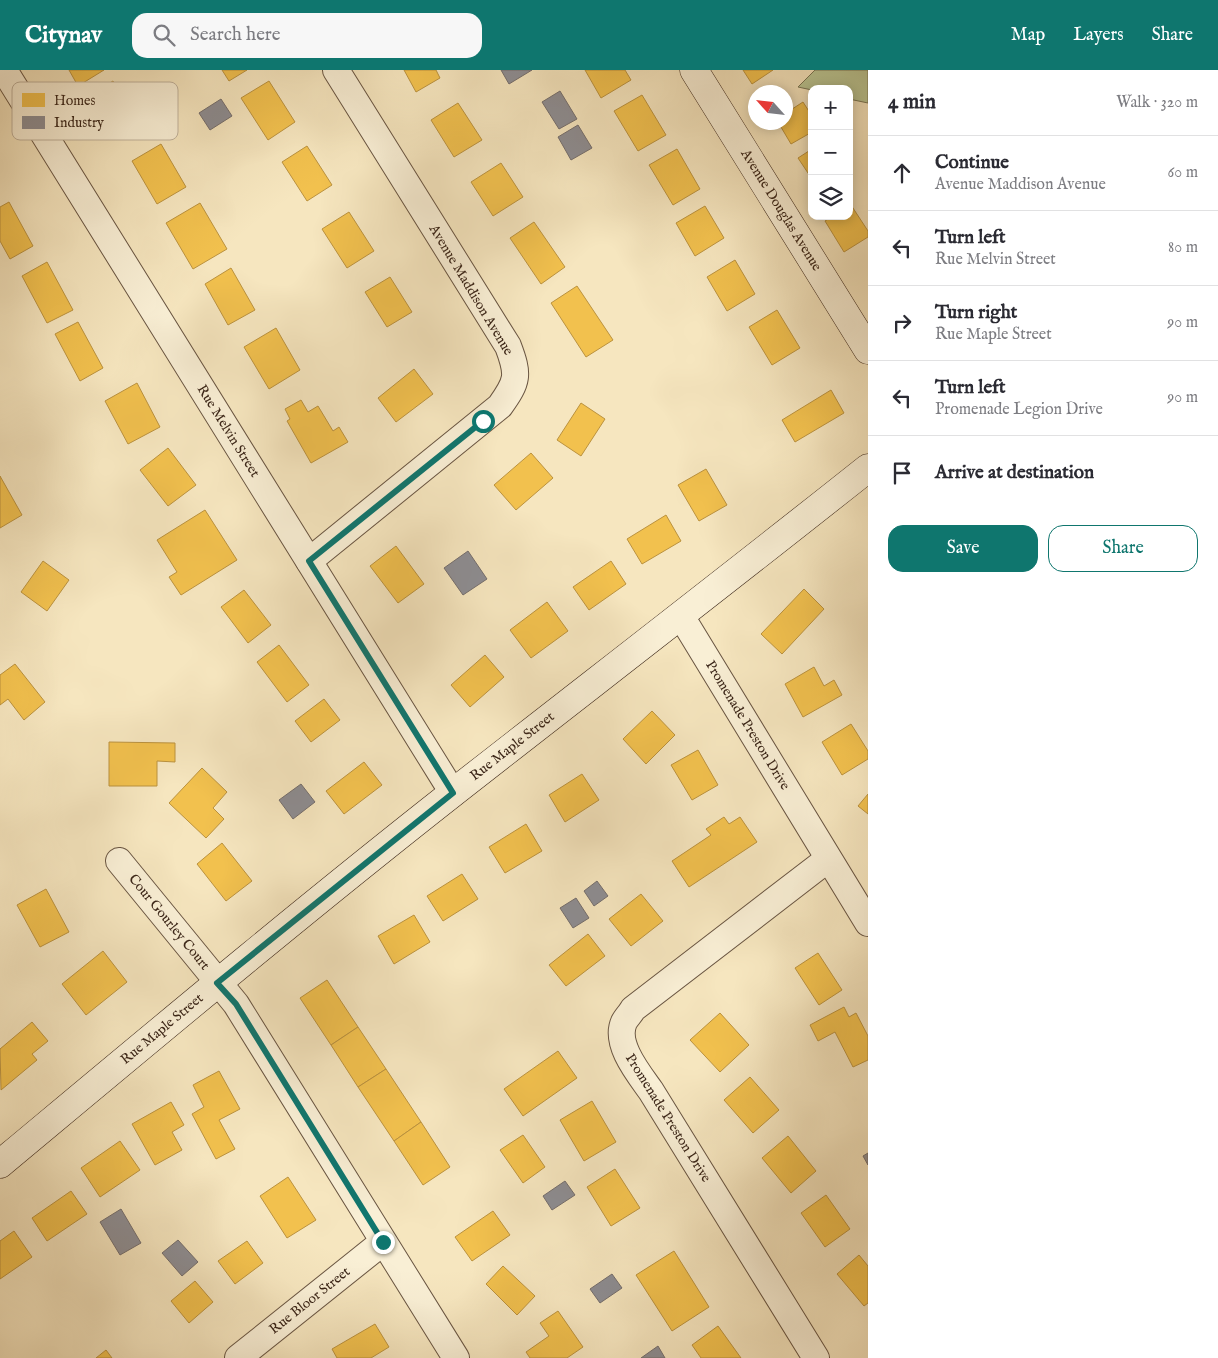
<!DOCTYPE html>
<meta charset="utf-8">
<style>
body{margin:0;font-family:"IM FELL English",serif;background:#f7f7f7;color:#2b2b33}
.controls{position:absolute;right:15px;top:15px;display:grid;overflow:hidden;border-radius:10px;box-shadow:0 2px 12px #0003}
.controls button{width:45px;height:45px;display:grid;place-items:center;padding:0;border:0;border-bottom:1px solid #e1e1e2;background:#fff;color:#2b2b33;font:25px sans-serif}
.compass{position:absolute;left:748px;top:15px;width:45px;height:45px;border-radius:50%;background:#fff;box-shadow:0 2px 12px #0003;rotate:297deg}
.stop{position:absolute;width:15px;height:15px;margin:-11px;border:4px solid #0f766e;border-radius:50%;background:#fff}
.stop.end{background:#0f766e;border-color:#fff;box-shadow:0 1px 5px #0008}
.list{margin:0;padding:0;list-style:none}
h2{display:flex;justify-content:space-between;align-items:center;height:65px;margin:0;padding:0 20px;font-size:21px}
h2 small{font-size:16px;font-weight:400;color:#7c7c81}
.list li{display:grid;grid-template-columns:32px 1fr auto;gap:15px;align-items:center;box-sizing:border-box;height:75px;padding:0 20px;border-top:1px solid #e1e1e2}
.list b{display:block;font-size:19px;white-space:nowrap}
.list p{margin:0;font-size:16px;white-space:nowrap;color:#7c7c81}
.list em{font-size:16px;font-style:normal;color:#7c7c81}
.actions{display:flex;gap:10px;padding:15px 20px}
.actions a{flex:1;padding:11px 0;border:1px solid #0f766e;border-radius:15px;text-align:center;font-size:18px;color:#0f766e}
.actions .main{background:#0f766e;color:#fff}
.icon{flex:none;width:28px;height:28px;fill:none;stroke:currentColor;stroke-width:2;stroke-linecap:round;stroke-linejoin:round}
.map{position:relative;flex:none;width:868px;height:1288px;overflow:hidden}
header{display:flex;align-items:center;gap:30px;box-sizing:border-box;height:70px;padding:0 25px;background:#0f766e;color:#fff}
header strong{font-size:24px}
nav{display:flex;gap:28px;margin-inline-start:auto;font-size:18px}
.search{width:350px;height:45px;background:#f7f7f7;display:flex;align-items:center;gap:12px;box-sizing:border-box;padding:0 18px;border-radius:15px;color:#7c7c81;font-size:19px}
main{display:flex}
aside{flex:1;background:#fff}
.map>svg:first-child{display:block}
.green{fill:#bac694;stroke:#7a7656}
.homes{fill:#f2c14e;stroke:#bb923e}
.industry{fill:#8d8d92;stroke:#746e6d}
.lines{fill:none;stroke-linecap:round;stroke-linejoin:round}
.street-casing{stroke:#695542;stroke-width:28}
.secondary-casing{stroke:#3a2518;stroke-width:29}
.street{stroke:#f9efd5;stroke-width:26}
.secondary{stroke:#f9efd5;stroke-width:28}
.route{stroke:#0f766e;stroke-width:6}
.labels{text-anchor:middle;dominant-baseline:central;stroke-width:5;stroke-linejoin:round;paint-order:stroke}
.street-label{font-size:14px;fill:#3a2518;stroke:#f9efd5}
.key{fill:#f9efd5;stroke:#c0b29c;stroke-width:1}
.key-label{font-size:14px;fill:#3a2518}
</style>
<header>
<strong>Citynav</strong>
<div class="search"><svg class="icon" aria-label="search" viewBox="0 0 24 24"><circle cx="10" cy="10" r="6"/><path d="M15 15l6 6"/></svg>Search here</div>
<nav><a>Map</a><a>Layers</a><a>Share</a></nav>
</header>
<main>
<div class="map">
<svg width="868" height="1288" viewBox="0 0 868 1288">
<rect width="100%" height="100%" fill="#f6e6bf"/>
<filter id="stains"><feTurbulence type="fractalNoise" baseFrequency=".004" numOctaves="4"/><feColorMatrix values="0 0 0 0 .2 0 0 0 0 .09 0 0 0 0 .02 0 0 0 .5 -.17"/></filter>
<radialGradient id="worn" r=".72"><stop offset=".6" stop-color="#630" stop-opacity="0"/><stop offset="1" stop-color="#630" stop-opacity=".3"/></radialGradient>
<path class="green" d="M 815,0 L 868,0 L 868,33 L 849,29 L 849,19 L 812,19 L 812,20 L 798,17 Z"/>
<g class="homes">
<path d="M 69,0 L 104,0 L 78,16 Z"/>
<path d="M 222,0 L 247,0 L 229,11 Z"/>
<path d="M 404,0 L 436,0 L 440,8 L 416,22 Z"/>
<path d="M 585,0 L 625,0 L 631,10 L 601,28 Z"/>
<path d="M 743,0 L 773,0 L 752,14 Z"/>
<path d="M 113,11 L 137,51 L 113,66 L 89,25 Z"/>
<path d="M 269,11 L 295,52 L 268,70 L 241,28 Z"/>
<path d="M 642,25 L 666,65 L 638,81 L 614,41 Z"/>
<path d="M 803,32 L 812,46 L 812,62 L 791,74 L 778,52 L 786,52 L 786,43 Z"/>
<path d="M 458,33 L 482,70 L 454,87 L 431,50 Z"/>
<path d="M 161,74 L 186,117 L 157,134 L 132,91 Z"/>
<path d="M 307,76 L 332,115 L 307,131 L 282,92 Z"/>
<path d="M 677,79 L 700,119 L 673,135 L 649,95 Z"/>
<path d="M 812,79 L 812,109 L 798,88 Z"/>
<path d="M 501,93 L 523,127 L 493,146 L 471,112 Z"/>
<path d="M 9,132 L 33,176 L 10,189 L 0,171 L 0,137 Z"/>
<path d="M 200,133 L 227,179 L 193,199 L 166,153 Z"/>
<path d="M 851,135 L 868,161 L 868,167 L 844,182 L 825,151 L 833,146 L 849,146 L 849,136 Z"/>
<path d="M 705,136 L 724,168 L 695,186 L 676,153 Z"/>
<path d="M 349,142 L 374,181 L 347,198 L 322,159 Z"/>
<path d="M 534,152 L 565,197 L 541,214 L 510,168 Z"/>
<path d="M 735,190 L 755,224 L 727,241 L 707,207 Z"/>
<path d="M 47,192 L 73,240 L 47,253 L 22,206 Z"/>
<path d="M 231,198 L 255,240 L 228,255 L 205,214 Z"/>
<path d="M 390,207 L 412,242 L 387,257 L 365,222 Z"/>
<path d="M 577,216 L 613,270 L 586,287 L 551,233 Z"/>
<path d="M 777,240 L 800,278 L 772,295 L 749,257 Z"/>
<path d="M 78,252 L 103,298 L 80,311 L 55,264 Z"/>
<path d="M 276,258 L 300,300 L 269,319 L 244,277 Z"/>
<path d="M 414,299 L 433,324 L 396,352 L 378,328 Z"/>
<path d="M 137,313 L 160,357 L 128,374 L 105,331 Z"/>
<path d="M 831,320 L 844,343 L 795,372 L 782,350 Z"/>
<path d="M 301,330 L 308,342 L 318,336 L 333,361 L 339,357 L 348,372 L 311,393 L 287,351 L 290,349 L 285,339 Z"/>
<path d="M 581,333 L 605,349 L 581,386 L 557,370 Z"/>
<path d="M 168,378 L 196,415 L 168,436 L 140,400 Z"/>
<path d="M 531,383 L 553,408 L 516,440 L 494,415 Z"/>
<path d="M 706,399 L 727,435 L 699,451 L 678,415 Z"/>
<path d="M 0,406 L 22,445 L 0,458 Z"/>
<path d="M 205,440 L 237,490 L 181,525 L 169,507 L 177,502 L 157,470 Z"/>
<path d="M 666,445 L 681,471 L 642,494 L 627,469 Z"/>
<path d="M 396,476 L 424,514 L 398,533 L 370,496 Z"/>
<path d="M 43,491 L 69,510 L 47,541 L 21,522 Z"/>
<path d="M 611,491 L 626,514 L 589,540 L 573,517 Z"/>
<path d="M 804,519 L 824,539 L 782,584 L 761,564 Z"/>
<path d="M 244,520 L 271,555 L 248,573 L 221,537 Z"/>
<path d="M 547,532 L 568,561 L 531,588 L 510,560 Z"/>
<path d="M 279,575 L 309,615 L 287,632 L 257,592 Z"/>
<path d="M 485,585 L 504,607 L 470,637 L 451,615 Z"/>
<path d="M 15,594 L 45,632 L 24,650 L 8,629 L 0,635 L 0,605 Z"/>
<path d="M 814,597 L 824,616 L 834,610 L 842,625 L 803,647 L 785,614 Z"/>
<path d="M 324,629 L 340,650 L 311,672 L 295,651 Z"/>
<path d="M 652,641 L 675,665 L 646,694 L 623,669 Z"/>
<path d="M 851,654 L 868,681 L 868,689 L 842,705 L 822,672 Z"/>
<path d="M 109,672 L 175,673 L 175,692 L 157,691 L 157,716 L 109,716 Z"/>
<path d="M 698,680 L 718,715 L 692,730 L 671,695 Z"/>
<path d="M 364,692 L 382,715 L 344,744 L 326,721 Z"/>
<path d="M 202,698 L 227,722 L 213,738 L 224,749 L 206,768 L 169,733 Z"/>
<path d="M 582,704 L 599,730 L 565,752 L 549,725 Z"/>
<path d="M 868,724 L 868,744 L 858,736 Z"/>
<path d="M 724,747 L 729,754 L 740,747 L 757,772 L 689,817 L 672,791 L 711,765 L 706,759 Z"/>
<path d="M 526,754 L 542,781 L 505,803 L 489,777 Z"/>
<path d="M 222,773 L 252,811 L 226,831 L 197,794 Z"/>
<path d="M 462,804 L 478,829 L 443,851 L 427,826 Z"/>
<path d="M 46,819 L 69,862 L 40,877 L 17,835 Z"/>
<path d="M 641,824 L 663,851 L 631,876 L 609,849 Z"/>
<path d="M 414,845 L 430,872 L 394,894 L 378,866 Z"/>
<path d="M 588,864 L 605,886 L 566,916 L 549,895 Z"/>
<path d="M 103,881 L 127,912 L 86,945 L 62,914 Z"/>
<path d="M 818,883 L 842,920 L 819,935 L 795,898 Z"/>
<path d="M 327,910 L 358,957 L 331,975 L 300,928 Z"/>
<path d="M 844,937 L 849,947 L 856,943 L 868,966 L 868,990 L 853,997 L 835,962 L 818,971 L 810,955 Z"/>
<path d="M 720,943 L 749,975 L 720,1002 L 690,970 Z"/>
<path d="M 32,952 L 48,971 L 32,984 L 37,990 L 1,1020 L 0,979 Z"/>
<path d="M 358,957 L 386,999 L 358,1017 L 331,975 Z"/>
<path d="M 558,981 L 577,1008 L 523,1046 L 504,1019 Z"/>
<path d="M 386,999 L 421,1052 L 394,1071 L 358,1017 Z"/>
<path d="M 219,1001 L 240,1039 L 219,1050 L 235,1079 L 216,1089 L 192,1044 L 204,1037 L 193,1015 Z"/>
<path d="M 750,1007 L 779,1040 L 753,1063 L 724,1030 Z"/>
<path d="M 592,1031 L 616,1072 L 584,1091 L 560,1050 Z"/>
<path d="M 171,1032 L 184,1055 L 172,1062 L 182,1080 L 155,1095 L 132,1054 Z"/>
<path d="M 421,1052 L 450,1097 L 423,1115 L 394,1071 Z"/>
<path d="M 523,1065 L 545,1097 L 523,1113 L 500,1080 Z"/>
<path d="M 788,1066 L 816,1101 L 791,1123 L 762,1088 Z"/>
<path d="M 120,1071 L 140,1100 L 100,1127 L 81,1098 Z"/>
<path d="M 615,1099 L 640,1138 L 611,1156 L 587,1117 Z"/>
<path d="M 288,1107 L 316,1150 L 287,1168 L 260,1126 Z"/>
<path d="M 71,1121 L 87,1144 L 47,1171 L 32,1148 Z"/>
<path d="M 826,1125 L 850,1159 L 825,1177 L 801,1143 Z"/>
<path d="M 493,1141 L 510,1165 L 472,1191 L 455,1167 Z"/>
<path d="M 14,1161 L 32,1187 L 0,1209 L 0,1171 Z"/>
<path d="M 247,1171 L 263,1193 L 235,1214 L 218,1191 Z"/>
<path d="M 674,1181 L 709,1237 L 672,1261 L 636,1205 Z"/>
<path d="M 859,1185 L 868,1196 L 868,1233 L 864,1236 L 837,1204 Z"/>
<path d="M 503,1196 L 535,1226 L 517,1245 L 486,1214 Z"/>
<path d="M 195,1211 L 213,1232 L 189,1253 L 171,1231 Z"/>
<path d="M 558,1241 L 583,1277 L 567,1288 L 530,1288 L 526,1282 L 549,1266 L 540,1253 Z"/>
<path d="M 375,1254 L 389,1277 L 371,1288 L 337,1288 L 332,1279 Z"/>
<path d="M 718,1256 L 741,1288 L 701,1288 L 692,1275 Z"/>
<path d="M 106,1280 L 112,1288 L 96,1288 Z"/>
</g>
<g class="industry">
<path d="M 501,0 L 532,0 L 509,14 Z"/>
<path d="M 560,21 L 577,49 L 559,59 L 542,32 Z"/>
<path d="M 221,29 L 232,46 L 210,60 L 199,43 Z"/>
<path d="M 578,55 L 592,78 L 571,90 L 558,67 Z"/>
<path d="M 468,481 L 487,509 L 463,525 L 444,498 Z"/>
<path d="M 301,714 L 315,732 L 293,749 L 279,730 Z"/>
<path d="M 597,811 L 608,826 L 594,836 L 584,821 Z"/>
<path d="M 576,828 L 589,848 L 573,858 L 560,838 Z"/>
<path d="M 868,1083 L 868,1095 L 863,1086 Z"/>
<path d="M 565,1111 L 575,1125 L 552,1140 L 543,1126 Z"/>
<path d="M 121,1139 L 141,1173 L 120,1185 L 100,1152 Z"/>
<path d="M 178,1170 L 198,1192 L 182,1206 L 162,1183 Z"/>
<path d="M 612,1204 L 622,1218 L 600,1233 L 590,1219 Z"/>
<path d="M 658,1276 L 665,1288 L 641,1288 Z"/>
</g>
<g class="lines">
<g class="street-casing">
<g id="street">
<path id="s1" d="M 4,0 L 453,723"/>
<path d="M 309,491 L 500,336 C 518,311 519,305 508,276 L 336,0"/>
<path id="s2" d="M 681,546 L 868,853"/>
<path id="s3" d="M 119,791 L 236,934 L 456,1288"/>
<path id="s4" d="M 238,1288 L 383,1172"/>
<path d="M 816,1288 L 651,1021 C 639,1004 614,974 624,952 C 626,948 631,943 633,939 L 828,789"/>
</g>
</g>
<g class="secondary-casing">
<g id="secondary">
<path id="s5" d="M 694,0 L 868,280"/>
<path id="s6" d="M 0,1094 C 150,969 300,843 454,722 C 592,614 731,507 868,398"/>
</g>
</g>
<use href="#street" class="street"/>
<use href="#secondary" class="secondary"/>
</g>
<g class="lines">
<path class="route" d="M 383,1172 L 236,934 L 217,913 L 453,723 L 309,491 L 483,351"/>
</g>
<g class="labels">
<g class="street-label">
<text stroke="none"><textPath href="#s5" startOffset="165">Avenue Douglas Avenue</textPath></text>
<text transform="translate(471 220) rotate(59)">Avenue Maddison Avenue</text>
<text stroke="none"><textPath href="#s1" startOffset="425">Rue Melvin Street</textPath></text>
<text stroke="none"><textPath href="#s2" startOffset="128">Promenade Preston Drive</textPath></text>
<text stroke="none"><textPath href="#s6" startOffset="661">Rue Maple Street</textPath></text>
<text stroke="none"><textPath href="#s3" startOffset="79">Cour Gourley Court</textPath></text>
<text stroke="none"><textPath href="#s6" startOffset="211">Rue Maple Street</textPath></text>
<text transform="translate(668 1048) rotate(58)">Promenade Preston Drive</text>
<text stroke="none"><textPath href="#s4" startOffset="92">Rue Bloor Street</textPath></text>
</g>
</g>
<rect x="12" y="12" width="166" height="58" rx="8" class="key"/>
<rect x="22" y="23" width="23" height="14" fill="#f2c14e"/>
<rect x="22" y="46" width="23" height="13" fill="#8d8d92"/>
<g class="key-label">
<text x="54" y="35">Homes</text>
<text x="54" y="57">Industry</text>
</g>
<rect width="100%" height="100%" filter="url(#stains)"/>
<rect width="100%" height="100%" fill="url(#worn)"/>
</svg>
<div class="controls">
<button>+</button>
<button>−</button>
<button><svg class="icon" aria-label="layers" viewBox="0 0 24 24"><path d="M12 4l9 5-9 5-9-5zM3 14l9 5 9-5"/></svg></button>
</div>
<svg class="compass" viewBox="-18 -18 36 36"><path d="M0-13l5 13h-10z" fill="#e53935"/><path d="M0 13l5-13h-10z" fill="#7c7c81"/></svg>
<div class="stop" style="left:483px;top:351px"></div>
<div class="stop end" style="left:383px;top:1172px"></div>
</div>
<aside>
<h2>4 min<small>Walk · 320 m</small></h2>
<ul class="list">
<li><svg class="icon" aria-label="ahead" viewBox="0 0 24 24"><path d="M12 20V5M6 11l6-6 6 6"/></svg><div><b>Continue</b><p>Avenue Maddison Avenue</p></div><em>60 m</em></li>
<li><svg class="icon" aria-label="left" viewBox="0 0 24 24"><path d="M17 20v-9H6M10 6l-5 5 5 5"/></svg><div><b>Turn left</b><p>Rue Melvin Street</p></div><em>80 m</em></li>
<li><svg class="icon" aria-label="right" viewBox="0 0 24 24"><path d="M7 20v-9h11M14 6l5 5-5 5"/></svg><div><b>Turn right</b><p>Rue Maple Street</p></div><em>90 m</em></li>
<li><svg class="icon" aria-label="left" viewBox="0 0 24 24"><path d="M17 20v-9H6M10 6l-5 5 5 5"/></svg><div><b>Turn left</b><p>Promenade Legion Drive</p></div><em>90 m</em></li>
<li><svg class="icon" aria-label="arrive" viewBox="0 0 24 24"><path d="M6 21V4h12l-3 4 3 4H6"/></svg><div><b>Arrive at destination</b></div></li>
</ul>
<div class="actions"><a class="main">Save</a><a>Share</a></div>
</aside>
</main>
